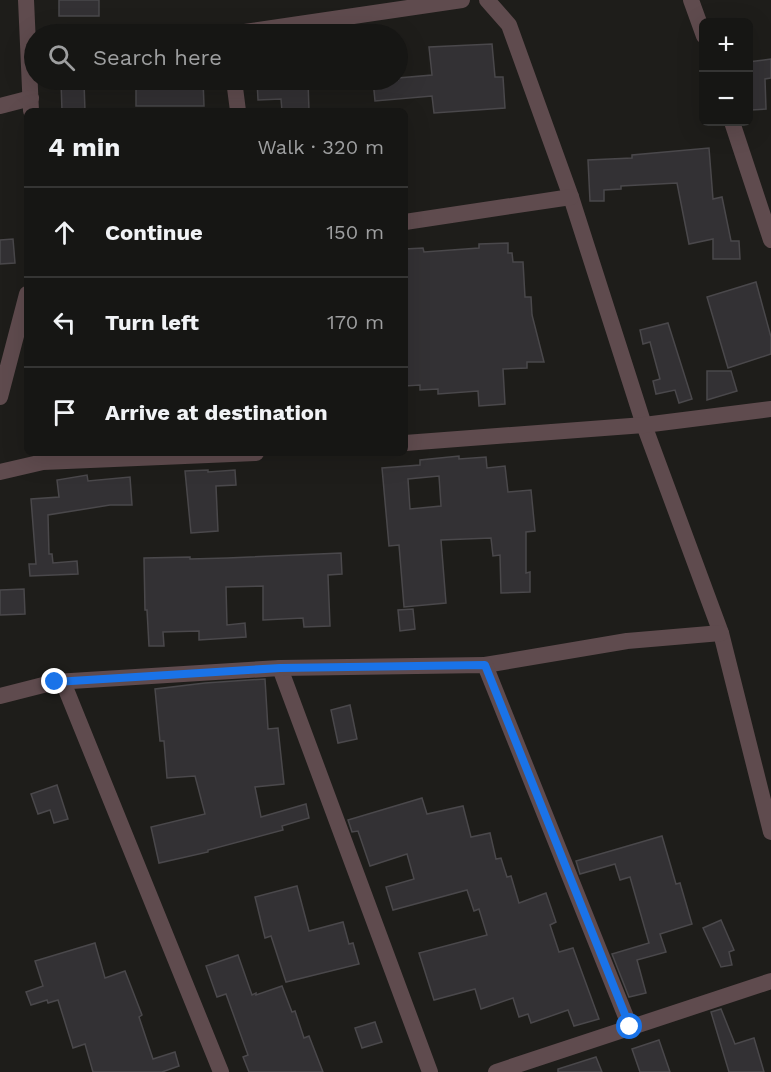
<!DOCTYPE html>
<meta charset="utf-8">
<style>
body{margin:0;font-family:"Work Sans",sans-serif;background:#232322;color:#f1f3f6}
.controls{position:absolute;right:18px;top:18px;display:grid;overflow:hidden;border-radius:9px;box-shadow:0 6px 24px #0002}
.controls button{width:54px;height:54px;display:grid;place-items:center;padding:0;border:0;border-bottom:2px solid #353534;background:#161614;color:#f1f3f6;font:30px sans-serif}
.stop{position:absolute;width:18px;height:18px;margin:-14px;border:4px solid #1a73e8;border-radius:50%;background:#fff}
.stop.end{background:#1a73e8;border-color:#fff;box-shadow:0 2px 6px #0008}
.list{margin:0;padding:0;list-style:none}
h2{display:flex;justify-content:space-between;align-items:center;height:78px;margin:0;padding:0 24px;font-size:26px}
h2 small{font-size:20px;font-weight:400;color:#9e9fa0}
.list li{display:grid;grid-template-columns:39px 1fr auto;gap:18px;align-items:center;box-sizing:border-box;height:90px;padding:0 24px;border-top:2px solid #353534}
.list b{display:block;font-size:22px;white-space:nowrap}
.list em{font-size:20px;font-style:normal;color:#9e9fa0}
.icon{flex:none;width:33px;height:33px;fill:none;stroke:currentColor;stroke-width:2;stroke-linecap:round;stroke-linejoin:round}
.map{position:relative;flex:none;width:771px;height:1072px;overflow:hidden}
.search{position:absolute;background:#161614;box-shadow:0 6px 24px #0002;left:24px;top:24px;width:384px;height:66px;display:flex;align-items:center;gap:15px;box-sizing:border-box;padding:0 21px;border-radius:33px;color:#9e9fa0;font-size:22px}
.panel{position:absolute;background:#161614;box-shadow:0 6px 24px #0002;left:24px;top:108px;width:384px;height:348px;border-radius:9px}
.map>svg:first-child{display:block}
.building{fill:#333134;stroke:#4a484b;stroke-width:1.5;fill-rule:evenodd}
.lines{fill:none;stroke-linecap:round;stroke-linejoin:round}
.street{stroke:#5f4b4e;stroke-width:16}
.route{stroke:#1a73e8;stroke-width:8}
</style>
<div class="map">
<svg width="771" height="1072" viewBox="0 0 771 1072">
<rect width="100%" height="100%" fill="#1e1d1a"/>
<g class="building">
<rect x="59" y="0" width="40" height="16"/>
<path d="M 492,44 L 495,77 L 503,77 L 505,108 L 434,113 L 432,96 L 375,101 L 373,80 L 398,80 L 398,78 L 432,75 L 429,47 Z"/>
<path d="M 771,59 L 771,78 L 765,79 L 766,109 L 751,110 L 750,101 L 748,101 L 748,62 Z"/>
<path d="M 136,80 L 203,80 L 204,106 L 136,106 Z"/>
<path d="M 257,80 L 308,80 L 309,111 L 282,111 L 281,99 L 258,100 Z"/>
<path d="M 61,82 L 84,82 L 85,111 L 62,111 Z"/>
<path d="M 709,148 L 713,199 L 722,197 L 731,241 L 739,241 L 740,259 L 713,259 L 713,239 L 689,244 L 677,183 L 621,186 L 621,189 L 604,190 L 604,201 L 590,201 L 588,160 L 632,158 L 632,155 Z"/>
<path d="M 13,239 L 15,263 L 0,264 L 0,240 Z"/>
<path d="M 508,243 L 508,253 L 512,253 L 513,262 L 523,262 L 525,297 L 531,297 L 532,315 L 544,362 L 527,362 L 527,368 L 503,369 L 505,404 L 479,406 L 478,391 L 438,394 L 438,389 L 420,390 L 420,385 L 405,386 L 405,249 L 423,248 L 424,252 L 479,248 L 479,244 Z"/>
<path d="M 756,282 L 771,337 L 771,354 L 728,368 L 707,297 Z"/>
<path d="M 668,323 L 692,399 L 679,403 L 675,390 L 656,394 L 653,381 L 660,379 L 650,342 L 643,344 L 640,330 Z"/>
<path d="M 707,371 L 731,371 L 737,391 L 707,400 Z"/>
<path d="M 459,456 L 459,459 L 486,457 L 487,468 L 505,466 L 508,492 L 531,490 L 535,531 L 526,532 L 526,573 L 530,572 L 530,592 L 501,593 L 500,555 L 493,556 L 491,538 L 441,540 L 446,603 L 404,607 L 399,545 L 389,546 L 382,468 L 420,465 L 420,460 ZM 439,476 L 441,506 L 410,509 L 408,479 Z"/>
<path d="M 208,470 L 208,472 L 235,470 L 236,485 L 216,486 L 218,531 L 191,533 L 185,471 Z"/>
<path d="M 87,475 L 88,481 L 130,477 L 132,505 L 110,505 L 48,515 L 49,554 L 52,554 L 53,563 L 77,561 L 78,574 L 30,576 L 29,564 L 36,564 L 31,499 L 59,497 L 57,480 Z"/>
<path d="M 341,553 L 342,574 L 328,575 L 330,626 L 304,627 L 303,618 L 263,620 L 263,586 L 226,587 L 227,625 L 245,623 L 246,637 L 199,640 L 199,631 L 163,632 L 164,646 L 149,646 L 147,610 L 145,610 L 144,558 L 190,557 L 190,559 L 227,558 Z"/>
<path d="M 24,589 L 25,614 L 0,615 L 0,590 Z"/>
<path d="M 413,609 L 415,629 L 400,631 L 398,610 Z"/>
<path d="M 265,679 L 268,729 L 278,728 L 284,784 L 255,787 L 261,817 L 306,804 L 309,818 L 282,826 L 283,830 L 208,850 L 208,852 L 159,863 L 151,827 L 205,814 L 195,776 L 167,778 L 164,741 L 160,741 L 155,689 L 205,683 Z"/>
<path d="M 350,705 L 357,739 L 338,743 L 331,710 Z"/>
<path d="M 57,785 L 68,819 L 54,823 L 50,810 L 38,814 L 31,794 Z"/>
<path d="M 422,798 L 427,814 L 463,806 L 471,837 L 490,833 L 496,859 L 501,858 L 507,877 L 511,876 L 519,903 L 546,893 L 556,922 L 550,925 L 559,952 L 573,948 L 599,1019 L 574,1026 L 568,1010 L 531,1023 L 528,1014 L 519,1017 L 513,998 L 481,1009 L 475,989 L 434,1000 L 419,953 L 487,935 L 479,909 L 474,911 L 467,890 L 393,910 L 386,887 L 414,879 L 407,854 L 370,866 L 358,831 L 352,832 L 348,820 Z"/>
<path d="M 662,836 L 676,884 L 680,883 L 692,924 L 660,934 L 666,952 L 637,960 L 646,993 L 629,997 L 612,954 L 649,943 L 630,877 L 620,880 L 615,864 L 580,874 L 576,861 Z"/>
<path d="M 297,886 L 309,931 L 343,922 L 349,944 L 353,943 L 359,964 L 286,982 L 271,936 L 265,938 L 255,897 Z"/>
<path d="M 721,920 L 734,950 L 729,952 L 732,965 L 721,967 L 703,928 Z"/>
<path d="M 95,943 L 105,978 L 125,971 L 142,1015 L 139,1017 L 153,1059 L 175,1052 L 179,1066 L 162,1072 L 93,1072 L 85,1044 L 73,1048 L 58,1000 L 48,1003 L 47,1000 L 31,1005 L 26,992 L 43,986 L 35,961 Z"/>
<path d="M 238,955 L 252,995 L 256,993 L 256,995 L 282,986 L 292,1012 L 295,1011 L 304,1038 L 309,1036 L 323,1072 L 249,1072 L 243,1057 L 248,1055 L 226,994 L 217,997 L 206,966 Z"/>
<path d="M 721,1009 L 735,1044 L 754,1038 L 764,1072 L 729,1072 L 711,1012 Z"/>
<path d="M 375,1022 L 382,1042 L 362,1048 L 355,1028 Z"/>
<path d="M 659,1040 L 670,1072 L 640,1072 L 632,1049 Z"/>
<path d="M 596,1057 L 602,1072 L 558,1072 L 558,1069 Z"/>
</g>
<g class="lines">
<g class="street">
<path d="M 26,0 L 31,111"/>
<path d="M 487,0 L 509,25 L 571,197 L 644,425 L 721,633 L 771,832"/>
<path d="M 691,0 L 704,36"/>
<path d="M 231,34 L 462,0"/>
<path d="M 234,80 L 238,111"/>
<path d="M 0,106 L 31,98"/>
<path d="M 732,122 L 771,240"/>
<path d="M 405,222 L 571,197"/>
<path d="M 0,397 L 27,294"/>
<path d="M 405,443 L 644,425 L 771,409"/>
<path d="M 0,472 L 43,462 L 256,453"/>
<path d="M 485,665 L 627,641 L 721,633"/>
<path d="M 280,668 L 430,1072"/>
<path d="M 63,682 L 221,1072"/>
<path d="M 0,696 L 55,682 L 280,668 L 485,665 L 630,1027"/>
<path d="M 496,1072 L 771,981"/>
</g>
</g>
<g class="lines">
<path class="route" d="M 55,682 L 280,668 L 485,665 L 630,1027"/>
</g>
</svg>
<div class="controls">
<button>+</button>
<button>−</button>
</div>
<div class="stop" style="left:630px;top:1027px"></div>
<div class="stop end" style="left:55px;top:682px"></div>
<div class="search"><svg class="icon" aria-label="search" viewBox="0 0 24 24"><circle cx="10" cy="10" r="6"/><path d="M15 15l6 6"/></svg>Search here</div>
<section class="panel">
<h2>4 min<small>Walk · 320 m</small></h2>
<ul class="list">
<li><svg class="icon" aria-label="ahead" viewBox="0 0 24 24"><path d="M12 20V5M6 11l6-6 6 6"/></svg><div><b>Continue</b></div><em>150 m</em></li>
<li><svg class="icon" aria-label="left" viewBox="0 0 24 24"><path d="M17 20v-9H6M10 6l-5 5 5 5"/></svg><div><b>Turn left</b></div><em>170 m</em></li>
<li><svg class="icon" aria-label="arrive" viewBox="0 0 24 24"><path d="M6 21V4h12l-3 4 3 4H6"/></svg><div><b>Arrive at destination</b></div></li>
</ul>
</section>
</div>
